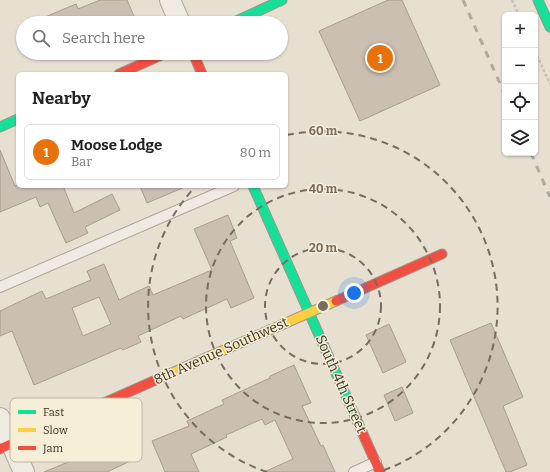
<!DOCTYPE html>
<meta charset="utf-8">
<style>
body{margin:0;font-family:Bitter,serif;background:#f6f6f6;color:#222}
.controls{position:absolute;right:12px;top:12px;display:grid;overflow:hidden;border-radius:6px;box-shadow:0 1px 3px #0004}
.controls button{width:36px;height:36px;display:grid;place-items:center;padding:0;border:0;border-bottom:1px solid #e0e0e0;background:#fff;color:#222;font:20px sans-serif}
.you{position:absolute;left:354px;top:293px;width:14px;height:14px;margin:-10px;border:3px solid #fff;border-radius:50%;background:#1a73e8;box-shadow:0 0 0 6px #1a73e833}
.badge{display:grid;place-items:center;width:26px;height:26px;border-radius:50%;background:#111827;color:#fff;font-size:13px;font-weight:700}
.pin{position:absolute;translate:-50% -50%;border:2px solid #fff;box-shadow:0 1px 4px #0006}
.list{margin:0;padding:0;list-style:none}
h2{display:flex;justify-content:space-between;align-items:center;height:52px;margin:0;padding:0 16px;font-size:17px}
h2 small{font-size:13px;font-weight:400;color:#767676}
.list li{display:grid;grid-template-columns:26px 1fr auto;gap:12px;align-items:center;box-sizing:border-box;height:56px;margin:0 8px 8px;padding:0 8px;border:1px solid #e0e0e0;border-radius:6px}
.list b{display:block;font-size:15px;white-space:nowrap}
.list p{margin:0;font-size:13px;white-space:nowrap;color:#767676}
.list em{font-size:13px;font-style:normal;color:#767676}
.icon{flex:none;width:22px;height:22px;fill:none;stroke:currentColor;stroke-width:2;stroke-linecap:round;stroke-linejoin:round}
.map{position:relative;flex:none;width:550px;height:472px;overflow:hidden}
.search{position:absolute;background:#fff;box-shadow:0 1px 3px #0004;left:16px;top:16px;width:272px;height:44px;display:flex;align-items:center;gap:10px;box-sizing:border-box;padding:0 14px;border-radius:22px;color:#767676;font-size:15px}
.panel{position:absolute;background:#fff;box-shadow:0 1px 3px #0004;left:16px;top:72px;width:272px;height:116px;border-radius:6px}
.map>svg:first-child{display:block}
.building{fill:#cbbfb2;stroke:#a89c90;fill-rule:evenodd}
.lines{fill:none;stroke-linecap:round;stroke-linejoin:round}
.lane-casing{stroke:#ada599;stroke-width:12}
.street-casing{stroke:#ada599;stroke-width:22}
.fast-casing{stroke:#9c958a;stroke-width:11}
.slow-casing{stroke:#9c958a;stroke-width:11}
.jam-casing{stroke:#9c958a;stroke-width:11}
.path{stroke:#c8c2b9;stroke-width:2.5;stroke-dasharray:3 2;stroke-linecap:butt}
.lane{stroke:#efebe3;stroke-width:10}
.street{stroke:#efebe3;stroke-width:20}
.fast{stroke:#16e098;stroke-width:9}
.slow{stroke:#ffcf43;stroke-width:9}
.jam{stroke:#f24e42;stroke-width:9}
.rail{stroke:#afaaa2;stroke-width:3;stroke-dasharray:7 7;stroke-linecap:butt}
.ring{fill:none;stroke:#786c5e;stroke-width:2;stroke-dasharray:7 5}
.labels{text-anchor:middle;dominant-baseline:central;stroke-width:3;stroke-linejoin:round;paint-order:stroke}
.street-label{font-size:14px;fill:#3d2e20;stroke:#f7eed8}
.key{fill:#f7eed8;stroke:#bfb4a1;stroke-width:1}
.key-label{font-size:11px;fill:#3d2e20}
.centre{fill:#786c5e;stroke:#f7eed8;stroke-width:2}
.ring-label{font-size:12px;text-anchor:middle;font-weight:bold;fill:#786c5e;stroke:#f7eed8;stroke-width:3;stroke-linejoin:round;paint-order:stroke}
</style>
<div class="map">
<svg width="550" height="472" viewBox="0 0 550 472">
<rect width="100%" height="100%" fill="#e7e0d1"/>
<g class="building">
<path d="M 100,0 L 127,0 L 137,23 L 31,23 L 76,4 L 78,9 Z"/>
<path d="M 388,0 L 402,0 L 440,85 L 360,121 L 319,31 Z"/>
<path d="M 0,150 L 15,186 L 63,186 L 74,213 L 112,194 L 120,210 L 85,227 L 88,233 L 66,243 L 48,203 L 40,207 L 36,197 L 0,212 Z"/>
<path d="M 140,186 L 187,186 L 147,203 Z"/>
<path d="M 228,215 L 237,238 L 230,241 L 254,298 L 231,308 L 227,299 L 183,319 L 181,316 L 138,336 L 141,342 L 123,350 L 121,348 L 34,385 L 12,331 L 0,336 L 0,311 L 42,291 L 46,299 L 91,280 L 87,271 L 104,264 L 119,300 L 149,286 L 153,295 L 212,270 L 194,229 ZM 99,297 L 111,324 L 83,336 L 72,308 Z"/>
<path d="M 491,323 L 523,397 L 503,406 L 527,465 L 510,472 L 506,472 L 450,340 Z"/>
<path d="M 389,324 L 406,362 L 383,373 L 366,335 Z"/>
<path d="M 294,365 L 311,403 L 302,406 L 321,446 L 323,445 L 335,472 L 264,472 L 293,459 L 275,420 L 265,425 L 262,419 L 226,435 L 227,437 L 191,454 L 199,472 L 165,472 L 152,441 L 189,426 L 187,421 L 224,404 L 222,400 L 270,378 L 270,376 Z"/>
<path d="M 402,387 L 413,413 L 395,421 L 384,395 Z"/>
<path d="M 132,436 L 141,456 L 107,472 L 44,472 Z"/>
</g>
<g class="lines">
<g class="lane-casing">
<g id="lane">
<path d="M 0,287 L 234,186"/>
<path d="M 354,472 L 376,462"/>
</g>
</g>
<g class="street-casing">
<g id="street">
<path d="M 170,0 L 180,23"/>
<path d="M 0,418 L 24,472"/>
</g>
</g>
<g class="fast-casing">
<g id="fast">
<path d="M 538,0 L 550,27"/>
<path d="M 232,23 L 282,0"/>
<path d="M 0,127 L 18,119"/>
<path d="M 253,186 L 358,423"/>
</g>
</g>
<g class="slow-casing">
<path id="slow" d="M 158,379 L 336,301"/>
</g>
<g class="jam-casing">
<g id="jam">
<path d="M 193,53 L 202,74"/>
<path d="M 119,74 L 166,53"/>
<path d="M 336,301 L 442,254"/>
<path d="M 358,423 L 380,472"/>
<path d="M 0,449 L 158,379"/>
</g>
</g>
<g class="path">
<path d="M 512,0 L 519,15"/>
<path d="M 535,51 L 550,84"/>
</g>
<use href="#lane" class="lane"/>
<use href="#street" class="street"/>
<use href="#fast" class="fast"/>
<use href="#slow" class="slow"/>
<use href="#jam" class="jam"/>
<g class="rail">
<path d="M 463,0 L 505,95"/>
<path d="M 531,153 L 550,197"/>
</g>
</g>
<g class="ring">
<circle cx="323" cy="306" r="58"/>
<circle cx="323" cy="306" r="117"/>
<path d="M267 472A175 175 0 0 1 195 187M287 135A175 175 0 0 1 379 472"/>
</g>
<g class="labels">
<g class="street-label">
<text transform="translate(221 351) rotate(-24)">8th Avenue Southwest</text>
<text transform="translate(341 384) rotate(66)">South 4th Street</text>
</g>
</g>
<rect x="10" y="398" width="132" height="64" rx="6" class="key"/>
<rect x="18" y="410" width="18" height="4" fill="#16e098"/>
<rect x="18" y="428" width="18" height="4" fill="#ffcf43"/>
<rect x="18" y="446" width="18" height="4" fill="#f24e42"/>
<g class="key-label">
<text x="43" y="416">Fast</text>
<text x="43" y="434">Slow</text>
<text x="43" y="452">Jam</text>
</g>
<circle cx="323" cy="306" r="6" class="centre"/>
<g class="ring-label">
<text x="323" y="135">60 m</text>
<text x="323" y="193">40 m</text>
<text x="323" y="252">20 m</text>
</g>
</svg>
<div class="controls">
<button>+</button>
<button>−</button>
<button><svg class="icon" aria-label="locate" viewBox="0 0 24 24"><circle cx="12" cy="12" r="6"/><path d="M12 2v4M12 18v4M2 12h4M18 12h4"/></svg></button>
<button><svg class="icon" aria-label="layers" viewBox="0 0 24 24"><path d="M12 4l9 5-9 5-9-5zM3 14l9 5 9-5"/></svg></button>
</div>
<div class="you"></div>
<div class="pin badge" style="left:380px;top:58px;background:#e8710a">1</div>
<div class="search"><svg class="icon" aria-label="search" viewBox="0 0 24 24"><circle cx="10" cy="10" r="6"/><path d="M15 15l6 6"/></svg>Search here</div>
<section class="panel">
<h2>Nearby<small></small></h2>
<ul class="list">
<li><span class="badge" style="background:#e8710a">1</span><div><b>Moose Lodge</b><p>Bar</p></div><em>80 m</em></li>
</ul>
</section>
</div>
